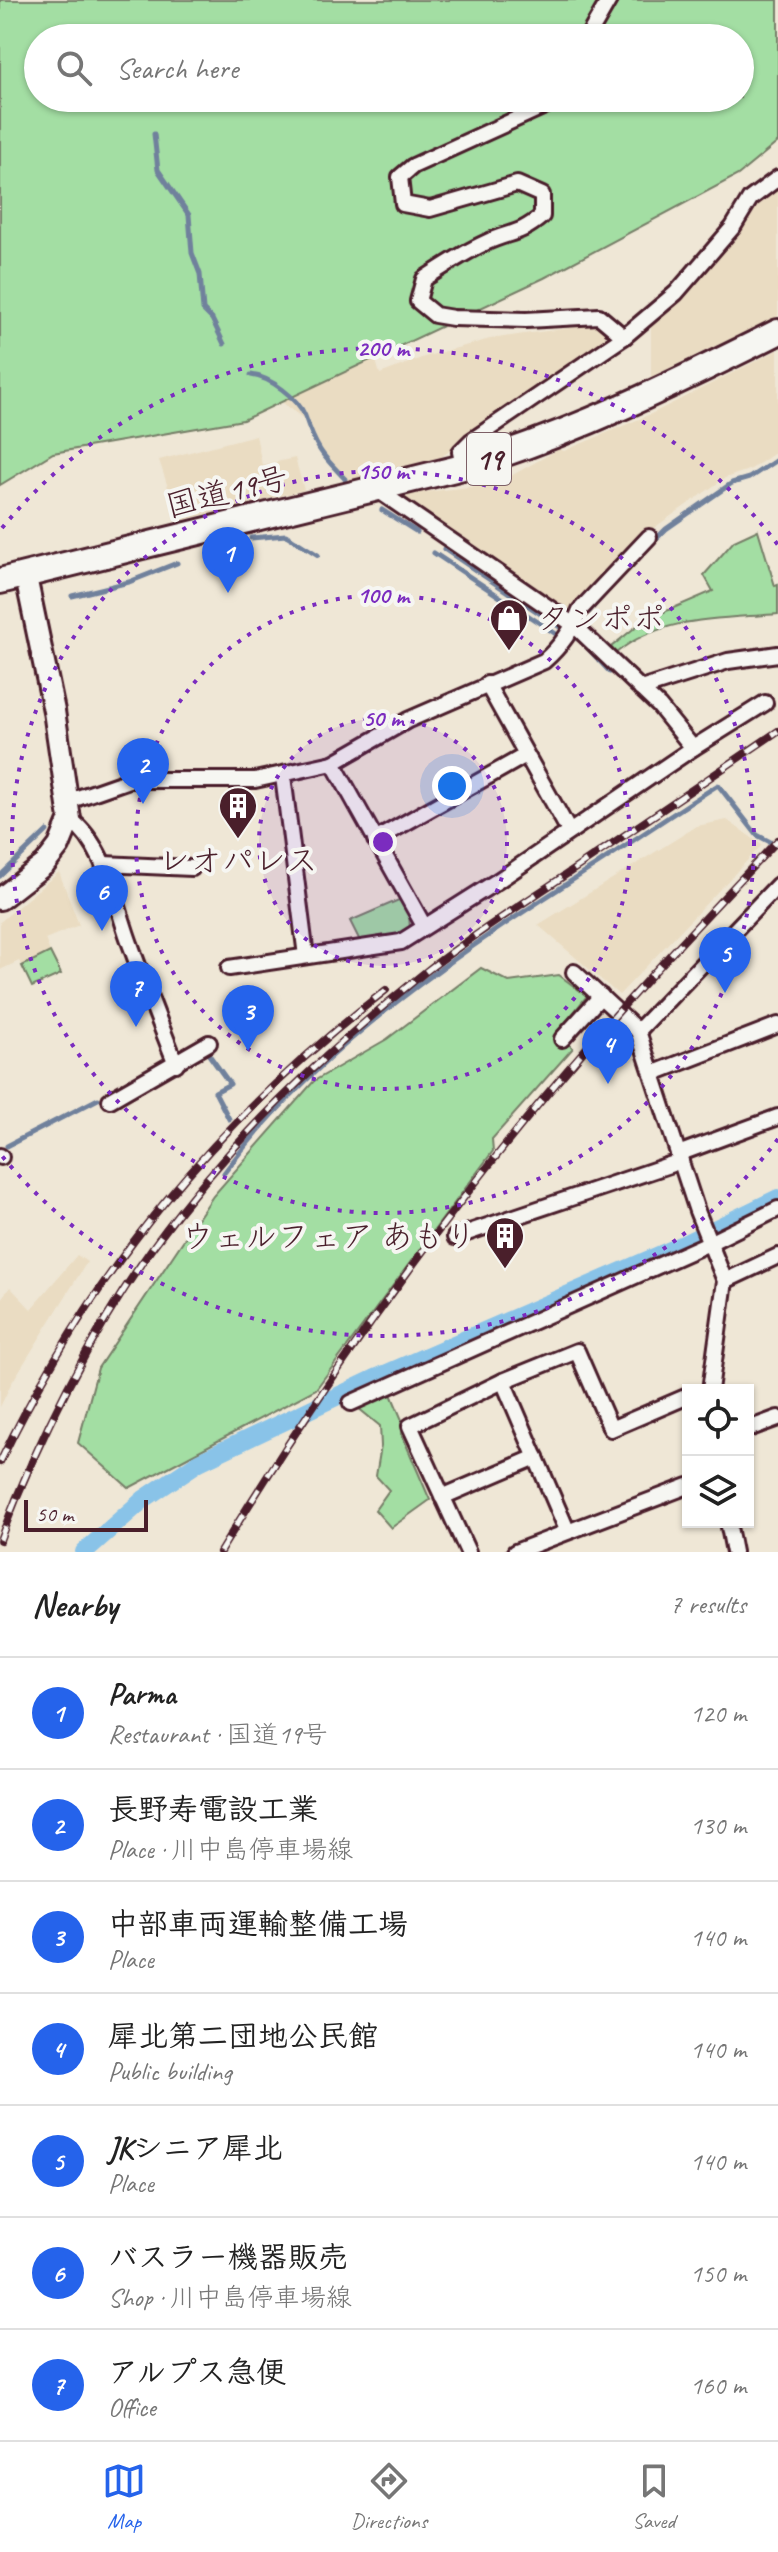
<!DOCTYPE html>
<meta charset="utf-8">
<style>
body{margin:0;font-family:Caveat,"Klee One",sans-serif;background:#f6f6f6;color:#222}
.controls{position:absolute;right:24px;bottom:24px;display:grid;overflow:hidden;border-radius:0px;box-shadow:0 2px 6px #0004}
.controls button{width:72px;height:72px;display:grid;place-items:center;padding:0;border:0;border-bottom:2px solid #e0e0e0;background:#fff;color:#222;font:40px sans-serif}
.scale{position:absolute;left:24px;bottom:20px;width:124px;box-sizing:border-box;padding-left:8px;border:4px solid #4a1f2b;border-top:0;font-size:22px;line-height:28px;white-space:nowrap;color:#4a1f2b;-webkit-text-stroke:6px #f6f6f2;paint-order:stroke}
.you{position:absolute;left:452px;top:786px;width:28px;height:28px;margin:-20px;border:6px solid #fff;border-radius:50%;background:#1a73e8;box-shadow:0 0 0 12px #1a73e833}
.badge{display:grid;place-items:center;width:52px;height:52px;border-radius:50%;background:#2563eb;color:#fff;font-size:26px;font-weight:700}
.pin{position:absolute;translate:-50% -66px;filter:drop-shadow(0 2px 4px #0008)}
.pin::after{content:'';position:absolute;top:42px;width:28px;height:24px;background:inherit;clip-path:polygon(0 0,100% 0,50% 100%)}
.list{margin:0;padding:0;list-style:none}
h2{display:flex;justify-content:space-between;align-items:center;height:104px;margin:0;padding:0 32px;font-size:34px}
h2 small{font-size:26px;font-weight:400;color:#767676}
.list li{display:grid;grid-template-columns:52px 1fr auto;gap:24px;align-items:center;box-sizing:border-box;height:112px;padding:0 32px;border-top:2px solid #e0e0e0}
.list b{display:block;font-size:30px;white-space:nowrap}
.list p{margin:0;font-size:26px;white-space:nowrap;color:#767676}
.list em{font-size:26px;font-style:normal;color:#767676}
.icon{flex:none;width:44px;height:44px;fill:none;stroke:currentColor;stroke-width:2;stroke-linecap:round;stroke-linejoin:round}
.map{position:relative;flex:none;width:778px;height:1552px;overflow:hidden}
.search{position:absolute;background:#fff;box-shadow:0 2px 6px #0004;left:24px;right:24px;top:24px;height:88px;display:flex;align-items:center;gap:20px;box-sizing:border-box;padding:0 28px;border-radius:44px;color:#767676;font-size:30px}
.sheet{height:888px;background:#fff}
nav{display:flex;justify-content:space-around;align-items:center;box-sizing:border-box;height:112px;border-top:2px solid #e0e0e0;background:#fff;font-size:22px;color:#767676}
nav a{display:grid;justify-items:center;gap:4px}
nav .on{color:#2563eb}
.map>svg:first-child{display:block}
.built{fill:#eadcc2}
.green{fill:#a3dea3;stroke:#767e67;stroke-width:2;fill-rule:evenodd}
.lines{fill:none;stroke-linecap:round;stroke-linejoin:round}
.stream{stroke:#70819c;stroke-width:5}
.canal{stroke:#89c3e8;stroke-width:18}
.minor-casing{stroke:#4a1f2b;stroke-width:20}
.secondary-casing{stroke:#4a1f2b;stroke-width:26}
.trunk-casing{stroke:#4a1f2b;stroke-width:30}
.minor{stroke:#f6f6f2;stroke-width:14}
.secondary{stroke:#f6f6f2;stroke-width:20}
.trunk{stroke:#f6f6f2;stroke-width:24}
.rail-casing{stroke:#4a1f2b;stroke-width:8}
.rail{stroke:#f6f6f2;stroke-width:5;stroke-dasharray:15;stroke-linecap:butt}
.ring{fill:none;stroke:#7b2cbf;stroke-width:4;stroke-dasharray:4 8}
.labels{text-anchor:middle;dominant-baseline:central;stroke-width:8;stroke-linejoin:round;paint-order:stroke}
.shield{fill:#f6f6f2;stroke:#7e6067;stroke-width:2}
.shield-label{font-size:30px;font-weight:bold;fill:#4a1f2b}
.street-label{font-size:32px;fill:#4a1f2b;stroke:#f6f6f2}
.poi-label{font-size:32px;fill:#4a1f2b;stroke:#f6f6f2;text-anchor:start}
.centre{fill:#7b2cbf;stroke:#f6f6f2;stroke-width:4}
.ring-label{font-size:24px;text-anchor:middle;font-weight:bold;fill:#7b2cbf;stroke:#f6f6f2;stroke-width:8;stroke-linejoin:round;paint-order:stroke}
</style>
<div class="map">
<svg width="778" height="1552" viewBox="0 0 778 1552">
<rect width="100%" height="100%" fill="#efe7d6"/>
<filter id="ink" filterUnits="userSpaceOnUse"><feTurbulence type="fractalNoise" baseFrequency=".0125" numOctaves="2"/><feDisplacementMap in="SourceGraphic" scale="16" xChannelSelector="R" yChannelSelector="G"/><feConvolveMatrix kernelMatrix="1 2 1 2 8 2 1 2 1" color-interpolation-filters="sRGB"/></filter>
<g filter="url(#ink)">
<g class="built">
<path d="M 778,183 L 778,316 L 651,377 L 651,326 L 697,282 L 735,235 L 748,210 Z"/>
<path d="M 363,320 L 380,374 L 424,357 L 490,339 L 524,334 L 593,325 L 603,328 L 607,341 L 441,457 L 348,480 L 319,447 L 305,420 L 274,396 Z"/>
<path d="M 778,350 L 778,451 L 751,469 L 725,478 L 641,537 L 571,611 L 467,541 L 407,506 L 406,494 L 470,487 L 509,477 L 559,449 L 564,451 L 651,414 Z"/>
<path d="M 256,435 L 262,465 L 295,458 L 304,490 L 179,521 L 159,460 Z"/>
<path d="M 727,820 L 762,845 L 619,995 L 538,925 L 697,826 Z"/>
<path d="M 59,872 L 79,925 L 45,939 L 50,952 L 22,966 L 19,961 L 0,970 L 0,922 Z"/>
<path d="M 77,1255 L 87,1262 L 11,1384 L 0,1407 L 0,1300 L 10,1287 L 31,1309 Z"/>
</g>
<g class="green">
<path d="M 0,0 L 778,0 L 778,142 L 738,175 L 544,278 L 243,420 L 53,453 L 0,485 ZM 38,38 L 740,38 L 740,98 L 38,98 Z"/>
<path d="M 758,530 L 775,586 L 778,585 L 778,614 C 722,619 661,616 616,653 L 611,647 L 643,621 L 713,591 L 704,575 L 734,541 Z"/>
<path d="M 401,899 L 409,914 L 410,929 L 398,938 L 361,943 L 350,921 Z"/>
<path d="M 50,952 L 61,974 L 32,987 L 22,966 Z"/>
<path d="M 481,968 L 509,982 L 559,975 L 587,996 L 557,1033 L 573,1048 L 492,1139 L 493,1151 L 316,1389 L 129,1488 L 78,1443 L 98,1368 L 213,1196 L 314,1081 L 387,1039 Z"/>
<path d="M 391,1394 L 402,1420 L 402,1435 L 430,1500 L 391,1528 L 375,1510 L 389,1490 L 376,1476 L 381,1446 L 380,1426 L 357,1407 Z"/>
</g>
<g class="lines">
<g class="stream">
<path d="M 154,134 L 158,170 L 189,215 L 192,253 L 200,274 L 203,310 L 212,319 L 224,344"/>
<path d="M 251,375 C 270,377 298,398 305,416 C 309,428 313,439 320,450 C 327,461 337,470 345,479"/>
<path d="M 382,510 L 417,532"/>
<path d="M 251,538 L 286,535 L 318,555"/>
<path d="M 652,543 L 666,529 L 732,483 L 749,478 L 778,459"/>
<path d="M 444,549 L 582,642 L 610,672"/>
<path d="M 434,553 L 556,634"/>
<path d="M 72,596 L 129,582 L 177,563"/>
<path d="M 589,612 L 604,594"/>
<path d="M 294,779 L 313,774"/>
<path d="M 0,876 L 47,831"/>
<path d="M 207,1052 L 230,1084 L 215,1092 L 229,1119"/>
<path d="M 7,1146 L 98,1099"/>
<path d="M 224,1173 C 321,1043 461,951 596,865 C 637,838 677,811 718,785 L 757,835 L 778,846"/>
</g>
<path class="canal" d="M 84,1552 L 144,1499 L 199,1462 L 378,1377 L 675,1248 L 778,1198"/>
<g class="minor-casing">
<g id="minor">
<path d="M 587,38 L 609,0"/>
<path d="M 556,98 L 547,105 L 413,166 L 400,177 L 403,204 L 430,209 L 517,184 L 542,195 L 542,216 C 518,236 510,231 485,243 C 463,253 444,266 424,279 L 418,301 L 435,315 L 453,318 L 526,320 L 599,316 L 624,337"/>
<path d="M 463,467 L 460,452 L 471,441 L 624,337 L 676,293 L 733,227 L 750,199 L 778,178"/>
<path d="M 376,489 L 574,625 L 659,706 L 693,748"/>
<path d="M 487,684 L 569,831"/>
<path d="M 641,689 L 728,661 L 778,654"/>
<path d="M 333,763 L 424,926"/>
<path d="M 283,776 L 306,956"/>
<path d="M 69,801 L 129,780 L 255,780 L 333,763 L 408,720 L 544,661 C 560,647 572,631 580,610 L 649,537"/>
<path d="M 70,819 C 108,848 115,906 132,949 C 146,988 161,1026 176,1064"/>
<path d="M 375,840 L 526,755"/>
<path d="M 103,864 L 192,868"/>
<path d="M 229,968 L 401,942 L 499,880 L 693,748 L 765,703"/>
<path d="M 574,972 L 638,1031"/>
<path d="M 562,1039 L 601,996"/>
<path d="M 654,1073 L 778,1025"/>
<path d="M 110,1100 L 209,1043"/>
<path d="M 678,1154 L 778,1117"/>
<path d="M 0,1156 L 1,1157"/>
<path d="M 455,1237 L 681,1161"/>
<path d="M 725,1281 L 778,1256"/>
<path d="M 503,1381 L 567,1530"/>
<path d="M 710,1390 L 725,1281 L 697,1211 L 638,1031 L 778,885"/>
<path d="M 351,1403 L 709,1243 L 778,1209"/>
<path d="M 748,1429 L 778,1418"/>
<path d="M 442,1497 L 536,1457"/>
<path d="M 728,1522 L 734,1552"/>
<path d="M 468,1552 L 410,1426 L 503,1381 L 577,1351 L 611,1429 L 688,1396"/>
<path d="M 515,1552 L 688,1486"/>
</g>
</g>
<g class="secondary-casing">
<path id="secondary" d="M 0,899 L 45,864 L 59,846 L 70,819 L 54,711 L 26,577"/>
</g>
<g class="trunk-casing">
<path id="trunk" d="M 0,581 L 463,467 C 573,434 676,383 778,332"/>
</g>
<use href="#minor" class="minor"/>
<use href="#secondary" class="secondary"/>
<use href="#trunk" class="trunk"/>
<g class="rail-casing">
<g id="rail">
<path d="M 0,1462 C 93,1269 216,1121 386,990"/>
<path d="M 0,1540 C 37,1441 91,1333 153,1247 C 229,1142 324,1053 424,973 C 466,940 513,910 558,880 C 631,831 705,781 778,731"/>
<path d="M 220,1552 C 310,1404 410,1262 519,1128 C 601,1027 689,934 778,840"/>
</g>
</g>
<use href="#rail" class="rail"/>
</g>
</g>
<circle cx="383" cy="842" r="124" fill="#7b2cbf" fill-opacity=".12"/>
<g class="ring">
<circle cx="383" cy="842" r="124"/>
<circle cx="383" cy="842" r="247"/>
<circle cx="383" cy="842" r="371"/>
<path d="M778 1139A494 494 0 0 1 2 1156M2 528A494 494 0 0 1 778 545"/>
</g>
<defs>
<g id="shop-pin" transform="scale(2)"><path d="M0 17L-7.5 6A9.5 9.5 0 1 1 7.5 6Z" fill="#4a1f2b" stroke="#f6f6f2"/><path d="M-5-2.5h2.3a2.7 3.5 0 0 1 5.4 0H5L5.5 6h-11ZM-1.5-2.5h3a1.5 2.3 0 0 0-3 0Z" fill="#fff"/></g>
<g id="building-pin" transform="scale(2)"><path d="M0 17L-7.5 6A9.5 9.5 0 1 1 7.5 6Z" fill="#4a1f2b" stroke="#f6f6f2"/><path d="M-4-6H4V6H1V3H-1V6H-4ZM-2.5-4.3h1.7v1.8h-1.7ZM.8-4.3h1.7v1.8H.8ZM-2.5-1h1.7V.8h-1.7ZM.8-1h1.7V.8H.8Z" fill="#fff"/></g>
</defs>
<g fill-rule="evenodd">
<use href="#shop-pin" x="509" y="618"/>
<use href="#building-pin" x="238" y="806"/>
<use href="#building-pin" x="505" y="1236"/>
</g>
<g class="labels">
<rect class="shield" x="467" y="433" width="44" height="52" rx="6"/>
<g class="shield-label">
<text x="489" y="459">19</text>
</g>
<g class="street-label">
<text transform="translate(227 492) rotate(-14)">国道19号</text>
</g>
<g class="poi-label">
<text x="537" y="618">タンポポ</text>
<text x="238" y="860" text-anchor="middle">レオパレス</text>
<text x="477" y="1236" text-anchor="end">ウェルフェア あもり</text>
</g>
</g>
<circle cx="383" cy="842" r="12" class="centre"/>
<g class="ring-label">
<text x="383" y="356">200 m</text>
<text x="383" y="479">150 m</text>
<text x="383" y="603">100 m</text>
<text x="383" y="726">50 m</text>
</g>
</svg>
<div class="controls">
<button><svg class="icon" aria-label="locate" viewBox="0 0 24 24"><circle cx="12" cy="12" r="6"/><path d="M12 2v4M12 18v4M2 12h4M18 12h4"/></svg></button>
<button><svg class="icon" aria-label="layers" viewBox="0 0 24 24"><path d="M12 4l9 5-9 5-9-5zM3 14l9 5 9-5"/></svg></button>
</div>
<div class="scale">50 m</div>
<div class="you"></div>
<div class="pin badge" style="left:228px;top:593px">1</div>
<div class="pin badge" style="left:143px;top:804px">2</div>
<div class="pin badge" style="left:248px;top:1051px">3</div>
<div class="pin badge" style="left:608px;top:1084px">4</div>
<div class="pin badge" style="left:725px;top:993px">5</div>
<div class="pin badge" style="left:102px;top:931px">6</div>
<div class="pin badge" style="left:136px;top:1027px">7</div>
<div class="search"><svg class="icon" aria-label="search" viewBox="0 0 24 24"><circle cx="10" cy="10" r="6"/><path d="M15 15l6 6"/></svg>Search here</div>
</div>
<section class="sheet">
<h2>Nearby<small>7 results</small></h2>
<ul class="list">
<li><span class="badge">1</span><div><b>Parma</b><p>Restaurant · 国道19号</p></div><em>120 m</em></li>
<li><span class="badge">2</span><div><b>長野寿電設工業</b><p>Place · 川中島停車場線</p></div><em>130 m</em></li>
<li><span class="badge">3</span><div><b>中部車両運輸整備工場</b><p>Place</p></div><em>140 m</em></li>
<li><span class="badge">4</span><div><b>犀北第二団地公民館</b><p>Public building</p></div><em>140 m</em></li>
<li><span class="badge">5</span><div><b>JKシニア犀北</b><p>Place</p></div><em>140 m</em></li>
<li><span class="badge">6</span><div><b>バスラー機器販売</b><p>Shop · 川中島停車場線</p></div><em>150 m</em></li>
<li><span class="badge">7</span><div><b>アルプス急便</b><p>Office</p></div><em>160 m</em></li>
</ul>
</section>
<nav>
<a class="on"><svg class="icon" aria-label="map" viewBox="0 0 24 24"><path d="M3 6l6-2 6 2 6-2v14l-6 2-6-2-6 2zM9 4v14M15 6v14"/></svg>Map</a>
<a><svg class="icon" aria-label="directions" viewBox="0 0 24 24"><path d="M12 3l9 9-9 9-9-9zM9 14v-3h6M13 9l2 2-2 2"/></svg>Directions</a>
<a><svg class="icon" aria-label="saved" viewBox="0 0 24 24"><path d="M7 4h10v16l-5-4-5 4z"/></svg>Saved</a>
</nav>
